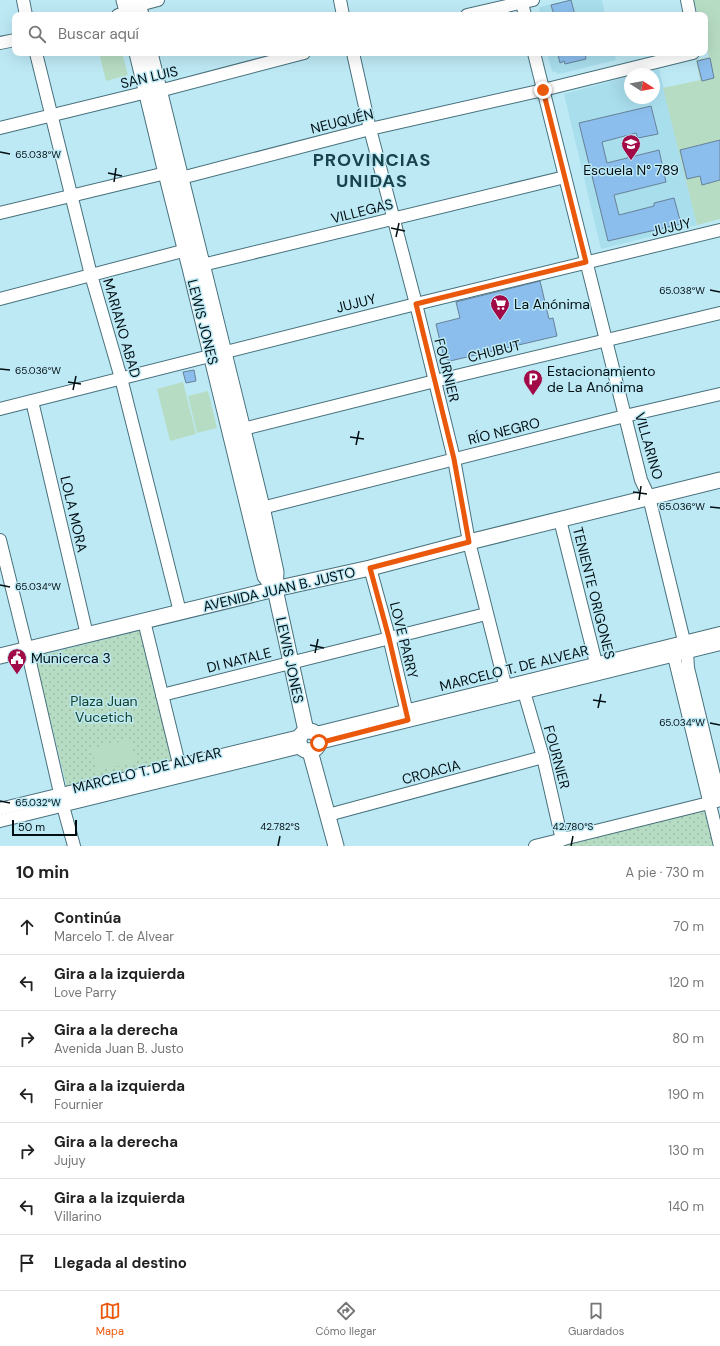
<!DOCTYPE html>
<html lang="es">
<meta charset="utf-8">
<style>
body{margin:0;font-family:"DM Sans",sans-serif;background:#f6f6f6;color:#222}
.compass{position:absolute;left:624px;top:68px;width:36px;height:36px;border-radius:50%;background:#fff;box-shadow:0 4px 16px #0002;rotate:101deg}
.scale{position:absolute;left:12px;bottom:10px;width:65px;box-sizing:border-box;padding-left:4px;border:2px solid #010e12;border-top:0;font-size:11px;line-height:14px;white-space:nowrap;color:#010e12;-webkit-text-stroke:3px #bde9f5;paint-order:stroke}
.stop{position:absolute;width:12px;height:12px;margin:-9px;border:3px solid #ea580c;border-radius:50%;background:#fff}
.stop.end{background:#ea580c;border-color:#fff;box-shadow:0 1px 4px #0008}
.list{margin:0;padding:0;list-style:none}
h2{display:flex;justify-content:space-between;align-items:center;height:52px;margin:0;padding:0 16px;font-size:17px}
h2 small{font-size:13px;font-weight:400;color:#767676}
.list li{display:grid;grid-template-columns:26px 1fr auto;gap:12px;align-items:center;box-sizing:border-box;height:56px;padding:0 16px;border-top:1px solid #e0e0e0}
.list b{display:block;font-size:15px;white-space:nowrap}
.list p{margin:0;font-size:13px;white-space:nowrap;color:#767676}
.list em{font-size:13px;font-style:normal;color:#767676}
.icon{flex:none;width:22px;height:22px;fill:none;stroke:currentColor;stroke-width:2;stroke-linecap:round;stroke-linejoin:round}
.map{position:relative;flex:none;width:720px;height:846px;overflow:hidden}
.search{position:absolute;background:#fff;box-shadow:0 4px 16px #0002;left:12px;right:12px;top:12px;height:44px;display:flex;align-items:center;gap:10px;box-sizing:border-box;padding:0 14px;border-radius:8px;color:#767676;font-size:15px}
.sheet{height:444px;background:#fff}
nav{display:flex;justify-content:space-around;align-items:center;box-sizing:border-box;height:56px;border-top:1px solid #e0e0e0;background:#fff;font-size:11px;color:#767676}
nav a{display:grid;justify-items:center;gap:2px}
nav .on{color:#ea580c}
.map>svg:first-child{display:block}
.built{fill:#a9deed}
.green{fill:url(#green-dots)}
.pitch{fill:#b7dcc4}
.building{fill:#8bbeec;stroke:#668199}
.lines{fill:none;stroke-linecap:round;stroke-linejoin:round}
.minor-casing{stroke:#48717c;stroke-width:14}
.major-casing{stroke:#48717c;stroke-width:17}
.minor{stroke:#fff;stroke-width:12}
.major{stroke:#fff;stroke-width:15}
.route{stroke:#ea580c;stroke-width:5}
.ticks{fill:none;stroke:#010e12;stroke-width:1.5}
.labels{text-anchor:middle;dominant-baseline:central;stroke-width:3;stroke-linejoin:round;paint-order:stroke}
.street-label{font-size:14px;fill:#010e12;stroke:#bde9f5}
.poi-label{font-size:14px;fill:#010e12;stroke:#bde9f5;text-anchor:start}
.park-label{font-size:14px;fill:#124229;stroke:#bde9f5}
.district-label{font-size:18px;font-weight:bold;letter-spacing:1px;fill:#19424c;stroke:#bde9f5}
.ticks-label{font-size:10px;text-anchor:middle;fill:#010e12;stroke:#bde9f5;stroke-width:3;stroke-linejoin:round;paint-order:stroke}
</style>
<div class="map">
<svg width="720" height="846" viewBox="0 0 720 846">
<defs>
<pattern id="green-dots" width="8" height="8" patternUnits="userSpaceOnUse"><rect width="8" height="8" fill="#b7dcc4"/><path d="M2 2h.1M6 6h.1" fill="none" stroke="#9cbca7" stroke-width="1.8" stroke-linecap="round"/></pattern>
</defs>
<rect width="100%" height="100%" fill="#bde9f5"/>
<g class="built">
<path d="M 570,0 L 602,0 L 605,15 L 538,15 L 540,7 Z"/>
<path d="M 547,53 L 614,53 L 616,60 L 559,74 L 552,71 Z"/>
<path d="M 659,69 L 697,225 L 601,249 L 564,94 L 630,76 L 630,98 L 654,98 L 654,74 L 639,74 Z"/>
</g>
<g class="green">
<path d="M 142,630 L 174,761 L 67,788 L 35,657 Z"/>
<path d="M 706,808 L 715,846 L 561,846 Z"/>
</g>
<g class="pitch">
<path d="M 694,0 L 720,0 L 720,219 L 697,225 L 663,88 L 700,80 L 696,60 L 709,57 L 705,42 L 705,15 L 698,15 Z"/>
<path d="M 99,53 L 122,53 L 128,75 L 106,81 Z"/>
<path d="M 183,382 L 196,434 L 170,441 L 157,389 Z"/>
<path d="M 208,391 L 217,428 L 197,433 L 188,396 Z"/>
<path d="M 130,739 L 136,762 L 97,771 L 92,749 Z"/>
</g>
<g class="building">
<path d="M 571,0 L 575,15 L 554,15 L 551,5 Z"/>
<path d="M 564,53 L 585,53 L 586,59 L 565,64 L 564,61 L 560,63 L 558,55 Z"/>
<path d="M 710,58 L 714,78 L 702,81 L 697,61 Z"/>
<path d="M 651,106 L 658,134 L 638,138 L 636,133 L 602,142 L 607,163 L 659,150 L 666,182 L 614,195 L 619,215 L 654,206 L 654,203 L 674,198 L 681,224 L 608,241 L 579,123 Z"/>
<path d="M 720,140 L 720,180 L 702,185 L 700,176 L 687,179 L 680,150 Z"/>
<path d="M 540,281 L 549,319 L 553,318 L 557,336 L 450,361 L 444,358 L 436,324 L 460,318 L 456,302 Z"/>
<path d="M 194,370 L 196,381 L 186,383 L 183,372 Z"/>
</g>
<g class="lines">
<g class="minor-casing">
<g id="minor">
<path d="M 23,0 L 26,15"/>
<path d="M 340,0 L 343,15"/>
<path d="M 521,0 L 525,15"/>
<path d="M 687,0 L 690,15"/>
<path d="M 118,15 L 127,13 L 139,5 L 158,0"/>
<path d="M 467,15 L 533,0"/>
<path d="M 0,43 L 15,40"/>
<path d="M 36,53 L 91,275 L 121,378 L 180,612"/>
<path d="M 353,53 L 370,129 L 416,304 L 454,459 L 469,542 L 508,696"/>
<path d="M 534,53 L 641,480 L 649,497 L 684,641 L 687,652 L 688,668 L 720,800"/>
<path d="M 0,128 L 147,92 L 159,91 L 304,53"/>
<path d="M 0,213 L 166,173 L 181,178 L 370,129 L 543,90 L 693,53"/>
<path d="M 194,267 L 565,177"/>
<path d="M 0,299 L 194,248"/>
<path d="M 32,401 L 87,635"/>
<path d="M 0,409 L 416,304 L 720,230"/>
<path d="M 235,431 L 435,381 L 720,313"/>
<path d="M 254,510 L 625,416 L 720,394"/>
<path d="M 560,520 L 598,671"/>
<path d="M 0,540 L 27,649 L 63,806 L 74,846"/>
<path d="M 370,568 L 389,637 L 408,717"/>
<path d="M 144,621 L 181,772"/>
<path d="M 672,648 L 720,846"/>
<path d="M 522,685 L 543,757 L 562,840"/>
<path d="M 162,695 L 486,614"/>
<path d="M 316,733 L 720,633"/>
<path d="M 319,743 L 720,644"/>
<path d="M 0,809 L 300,736"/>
<path d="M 328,815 L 543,757"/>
<path d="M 0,821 L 301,747"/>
<path d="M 535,846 L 717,801"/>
</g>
</g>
<g class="major-casing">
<g id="major">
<path d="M 124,0 L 128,15"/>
<path d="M 137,0 L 141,15"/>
<path d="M 137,53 L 166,173 L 190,268 L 265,576 L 275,589"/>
<path d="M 150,53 L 262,507 L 276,572 L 275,589 L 306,731"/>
<path d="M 0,656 L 275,589 L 370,568 L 469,542 L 720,480"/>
<circle cx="309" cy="741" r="10"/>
<path d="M 310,751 L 336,846"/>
</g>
</g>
<use href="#minor" class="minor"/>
<use href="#major" class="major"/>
</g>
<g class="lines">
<path class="route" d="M 319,743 L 408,720 L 389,638 L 370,568 L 469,542 L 454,459 L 416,304 L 586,262 L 543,90"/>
</g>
<path class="ticks" d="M 0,152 L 10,154M 108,173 L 122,176M 114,182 L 116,168M 391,228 L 405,231M 396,237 L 399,223M 710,290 L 720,292M 0,369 L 10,370M 68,382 L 81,384M 73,390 L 76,376M 350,437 L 364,439M 356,445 L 359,431M 633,492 L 647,494M 639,500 L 641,486M 710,507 L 720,508M 0,585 L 10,587M 310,645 L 324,648M 315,653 L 318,639M 593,700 L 606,702M 598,708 L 601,694M 710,723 L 720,725M 0,801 L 10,803M 278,846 L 280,836M 571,846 L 573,836"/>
<defs>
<g id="school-pin" transform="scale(1)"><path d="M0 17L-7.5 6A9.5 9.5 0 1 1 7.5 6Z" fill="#a20947" stroke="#bde9f5"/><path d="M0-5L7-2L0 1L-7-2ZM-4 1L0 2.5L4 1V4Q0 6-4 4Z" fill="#fff"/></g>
<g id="supermarket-pin" transform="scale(1)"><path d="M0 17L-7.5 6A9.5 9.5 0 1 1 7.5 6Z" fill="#a20947" stroke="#bde9f5"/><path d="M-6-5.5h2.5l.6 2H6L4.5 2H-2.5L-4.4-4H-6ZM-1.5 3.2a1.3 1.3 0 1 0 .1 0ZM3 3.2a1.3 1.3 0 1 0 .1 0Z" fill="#fff"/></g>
<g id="parking-pin" transform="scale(1)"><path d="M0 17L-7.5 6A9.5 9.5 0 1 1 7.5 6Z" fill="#a20947" stroke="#bde9f5"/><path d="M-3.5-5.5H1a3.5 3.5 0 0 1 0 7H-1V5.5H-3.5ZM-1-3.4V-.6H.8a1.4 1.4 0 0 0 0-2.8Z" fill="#fff"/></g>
<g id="civic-pin" transform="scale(1)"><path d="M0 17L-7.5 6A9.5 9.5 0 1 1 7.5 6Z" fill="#a20947" stroke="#bde9f5"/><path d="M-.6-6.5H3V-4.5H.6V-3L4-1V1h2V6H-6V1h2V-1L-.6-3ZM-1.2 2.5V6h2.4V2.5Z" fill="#fff"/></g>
</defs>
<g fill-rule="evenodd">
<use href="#school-pin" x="631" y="144"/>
<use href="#supermarket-pin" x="500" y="304"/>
<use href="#parking-pin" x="533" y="379"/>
<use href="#civic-pin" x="17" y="658"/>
</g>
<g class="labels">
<g class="street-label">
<text transform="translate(149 77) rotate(-13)">SAN LUIS</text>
<text transform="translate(342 121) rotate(-14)">NEUQUÉN</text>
<text transform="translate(362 211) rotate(-14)">VILLEGAS</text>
<text transform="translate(671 227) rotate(-13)">JUJUY</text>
<text transform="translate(356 303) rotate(-14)">JUJUY</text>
<text transform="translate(203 322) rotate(76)">LEWIS JONES</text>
<text transform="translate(122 328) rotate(74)">MARIANO ABAD</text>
<text transform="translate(494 351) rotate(-14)">CHUBUT</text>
<text transform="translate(447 370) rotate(76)">FOURNIER</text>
<text transform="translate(504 431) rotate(-14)">RÍO NEGRO</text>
<text transform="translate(649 446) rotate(74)">VILLARINO</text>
<text transform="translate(74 514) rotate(77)">LOLA MORA</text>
<text transform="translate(279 589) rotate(-13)">AVENIDA JUAN B. JUSTO</text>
<text transform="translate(594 593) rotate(76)">TENIENTE ORIGONES</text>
<text transform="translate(404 640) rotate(76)">LOVE PARRY</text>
<text transform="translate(239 660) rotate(-14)">DI NATALE</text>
<text transform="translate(290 660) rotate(78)">LEWIS JONES</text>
<text transform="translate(514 668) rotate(-14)">MARCELO T. DE ALVEAR</text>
<text transform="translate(557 757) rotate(75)">FOURNIER</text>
<text transform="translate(147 770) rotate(-14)">MARCELO T. DE ALVEAR</text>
<text transform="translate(431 772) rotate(-15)">CROACIA</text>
</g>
<g class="poi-label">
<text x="631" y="170" text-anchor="middle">Escuela N° 789</text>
<text x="514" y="304">La Anónima</text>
<text x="547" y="371">Estacionamiento<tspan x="547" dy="16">de La Anónima</tspan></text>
<text x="31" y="658">Municerca 3</text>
</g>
<g class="park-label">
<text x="104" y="701">Plaza Juan<tspan x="104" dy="16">Vucetich</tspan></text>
</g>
<g class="district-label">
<text x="372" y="160">PROVINCIAS<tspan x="372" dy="21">UNIDAS</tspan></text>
</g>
</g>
<g class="ticks-label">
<text x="38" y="158">65.038°W</text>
<text x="682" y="294">65.038°W</text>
<text x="38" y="374">65.036°W</text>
<text x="682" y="510">65.036°W</text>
<text x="38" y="590">65.034°W</text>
<text x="682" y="726">65.034°W</text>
<text x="38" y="806">65.032°W</text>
<text x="280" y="830">42.782°S</text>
<text x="573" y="830">42.780°S</text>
</g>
</svg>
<svg class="compass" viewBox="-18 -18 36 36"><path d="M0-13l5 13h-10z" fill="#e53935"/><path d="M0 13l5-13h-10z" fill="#767676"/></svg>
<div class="scale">50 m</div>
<div class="stop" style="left:319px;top:743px"></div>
<div class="stop end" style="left:543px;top:90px"></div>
<div class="search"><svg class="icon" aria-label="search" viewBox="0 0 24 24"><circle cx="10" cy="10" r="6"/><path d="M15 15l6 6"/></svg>Buscar aquí</div>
</div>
<section class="sheet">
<h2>10 min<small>A pie · 730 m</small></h2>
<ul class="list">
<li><svg class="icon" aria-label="ahead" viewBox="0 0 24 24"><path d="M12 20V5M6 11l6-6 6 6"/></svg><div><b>Continúa</b><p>Marcelo T. de Alvear</p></div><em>70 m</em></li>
<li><svg class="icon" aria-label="left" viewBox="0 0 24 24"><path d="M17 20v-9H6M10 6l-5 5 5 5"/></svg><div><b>Gira a la izquierda</b><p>Love Parry</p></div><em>120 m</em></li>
<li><svg class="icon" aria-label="right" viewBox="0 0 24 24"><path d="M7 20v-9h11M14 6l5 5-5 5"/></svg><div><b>Gira a la derecha</b><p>Avenida Juan B. Justo</p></div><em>80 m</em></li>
<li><svg class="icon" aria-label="left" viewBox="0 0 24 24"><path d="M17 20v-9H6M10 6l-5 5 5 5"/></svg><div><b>Gira a la izquierda</b><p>Fournier</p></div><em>190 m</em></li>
<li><svg class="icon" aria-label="right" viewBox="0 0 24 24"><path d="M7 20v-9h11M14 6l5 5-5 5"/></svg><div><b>Gira a la derecha</b><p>Jujuy</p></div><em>130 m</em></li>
<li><svg class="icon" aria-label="left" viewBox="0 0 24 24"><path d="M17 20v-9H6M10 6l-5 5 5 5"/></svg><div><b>Gira a la izquierda</b><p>Villarino</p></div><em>140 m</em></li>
<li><svg class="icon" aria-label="arrive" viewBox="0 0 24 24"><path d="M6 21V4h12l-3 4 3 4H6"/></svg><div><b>Llegada al destino</b></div></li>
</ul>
</section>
<nav>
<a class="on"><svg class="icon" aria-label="map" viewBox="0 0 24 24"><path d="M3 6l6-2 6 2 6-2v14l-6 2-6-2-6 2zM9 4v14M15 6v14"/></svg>Mapa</a>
<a><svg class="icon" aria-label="directions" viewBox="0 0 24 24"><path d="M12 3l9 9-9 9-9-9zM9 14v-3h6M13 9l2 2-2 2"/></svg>Cómo llegar</a>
<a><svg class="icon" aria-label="saved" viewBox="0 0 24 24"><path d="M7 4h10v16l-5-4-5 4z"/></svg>Guardados</a>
</nav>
